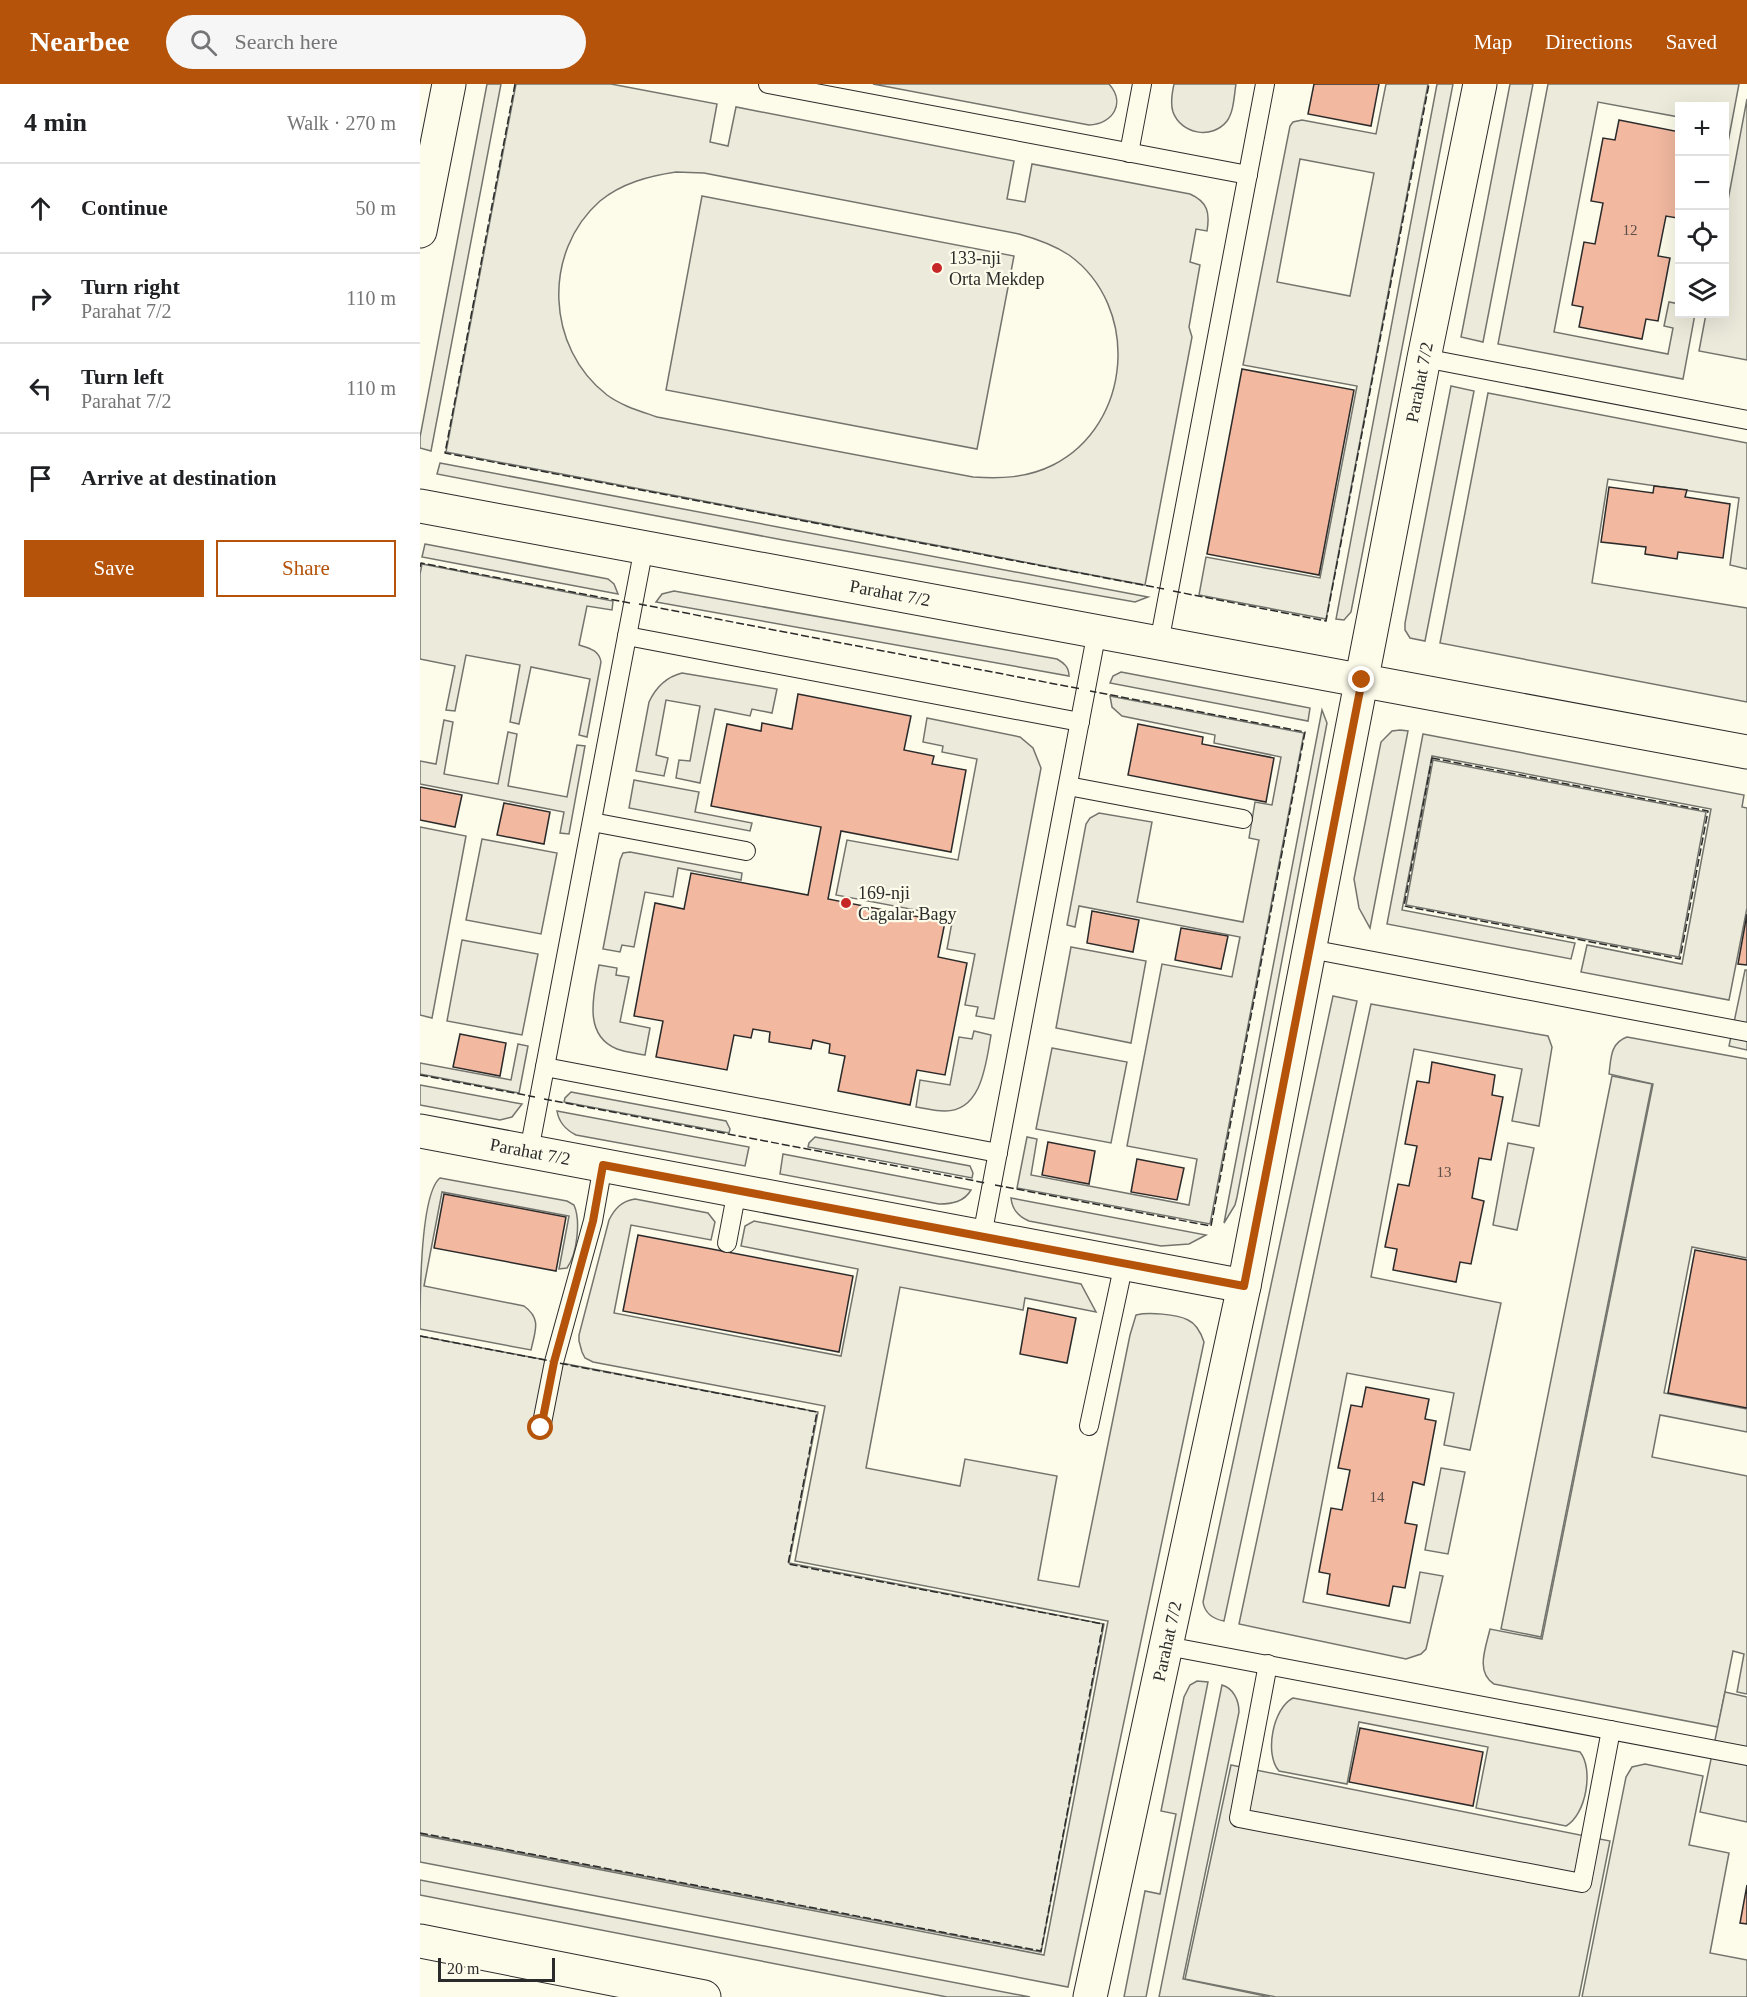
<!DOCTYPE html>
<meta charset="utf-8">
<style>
body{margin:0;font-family:"Times New Roman",serif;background:#f6f6f6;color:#202124}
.controls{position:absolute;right:18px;top:18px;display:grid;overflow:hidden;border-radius:0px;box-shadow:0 6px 24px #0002}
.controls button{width:54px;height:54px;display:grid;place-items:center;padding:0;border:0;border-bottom:2px solid #e0e0e0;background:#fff;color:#202124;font:30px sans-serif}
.scale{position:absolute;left:18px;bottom:15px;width:117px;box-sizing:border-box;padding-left:6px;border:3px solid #2b2b2b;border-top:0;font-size:16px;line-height:21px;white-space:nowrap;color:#2b2b2b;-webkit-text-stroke:4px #fdfbea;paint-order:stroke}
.stop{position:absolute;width:18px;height:18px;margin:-14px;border:4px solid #b45309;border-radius:50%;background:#fff}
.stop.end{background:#b45309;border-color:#fff;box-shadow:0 2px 6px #0008}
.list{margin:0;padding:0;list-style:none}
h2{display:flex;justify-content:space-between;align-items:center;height:78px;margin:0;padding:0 24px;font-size:26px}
h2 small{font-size:20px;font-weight:400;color:#757577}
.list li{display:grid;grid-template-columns:39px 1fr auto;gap:18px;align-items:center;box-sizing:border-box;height:90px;padding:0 24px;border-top:2px solid #e0e0e0}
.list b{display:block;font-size:22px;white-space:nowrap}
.list p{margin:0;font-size:20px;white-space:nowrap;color:#757577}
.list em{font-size:20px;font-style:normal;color:#757577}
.actions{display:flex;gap:12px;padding:18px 24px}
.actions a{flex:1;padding:14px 0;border:2px solid #b45309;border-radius:0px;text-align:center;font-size:21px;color:#b45309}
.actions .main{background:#b45309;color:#fff}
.icon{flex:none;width:33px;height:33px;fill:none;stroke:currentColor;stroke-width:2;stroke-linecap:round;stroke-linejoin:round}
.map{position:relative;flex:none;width:1327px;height:1913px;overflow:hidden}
header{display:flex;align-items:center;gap:36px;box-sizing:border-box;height:84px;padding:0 30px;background:#b45309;color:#fff}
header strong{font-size:28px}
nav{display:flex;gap:33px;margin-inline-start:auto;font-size:21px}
.search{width:420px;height:54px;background:#f6f6f6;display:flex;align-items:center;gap:15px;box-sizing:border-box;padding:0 21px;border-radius:33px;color:#757577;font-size:22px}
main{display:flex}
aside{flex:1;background:#fff}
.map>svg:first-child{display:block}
.green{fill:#ecebdb;stroke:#74746e;stroke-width:1.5;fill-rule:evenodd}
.parking{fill:#eceadb;stroke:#74746e;stroke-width:1.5}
.building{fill:#f2b8a0;stroke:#2b2b2b;stroke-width:1.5}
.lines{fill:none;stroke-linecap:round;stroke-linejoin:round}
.lane-casing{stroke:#2b2b2b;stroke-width:20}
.street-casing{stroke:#2b2b2b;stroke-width:35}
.lane{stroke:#fdfbea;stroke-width:18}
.street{stroke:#fdfbea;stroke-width:33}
.fence{stroke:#2b2b2b;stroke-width:1.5;stroke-dasharray:8 3;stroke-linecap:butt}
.route{stroke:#b45309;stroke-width:8}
.poi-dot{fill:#c62828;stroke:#fdfbea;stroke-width:2}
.labels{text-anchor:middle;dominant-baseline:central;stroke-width:4.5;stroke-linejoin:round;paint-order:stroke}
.number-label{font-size:15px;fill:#5d4e48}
.poi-label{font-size:18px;fill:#2b2b2b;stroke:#fdfbea;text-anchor:start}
.street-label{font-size:18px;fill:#2b2b2b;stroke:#fdfbea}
</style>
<header>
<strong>Nearbee</strong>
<div class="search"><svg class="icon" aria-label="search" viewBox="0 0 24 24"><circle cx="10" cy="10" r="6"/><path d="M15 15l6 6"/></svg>Search here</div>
<nav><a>Map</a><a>Directions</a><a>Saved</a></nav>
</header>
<main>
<aside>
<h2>4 min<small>Walk · 270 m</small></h2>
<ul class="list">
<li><svg class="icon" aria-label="ahead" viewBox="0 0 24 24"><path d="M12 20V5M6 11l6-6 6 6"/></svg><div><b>Continue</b></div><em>50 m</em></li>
<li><svg class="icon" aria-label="right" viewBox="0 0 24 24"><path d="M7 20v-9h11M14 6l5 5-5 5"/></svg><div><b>Turn right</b><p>Parahat 7/2</p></div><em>110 m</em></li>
<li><svg class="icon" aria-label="left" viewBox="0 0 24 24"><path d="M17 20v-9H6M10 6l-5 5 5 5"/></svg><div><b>Turn left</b><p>Parahat 7/2</p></div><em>110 m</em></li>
<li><svg class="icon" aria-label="arrive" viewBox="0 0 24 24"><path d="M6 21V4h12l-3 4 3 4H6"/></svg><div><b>Arrive at destination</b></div></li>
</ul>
<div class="actions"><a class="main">Save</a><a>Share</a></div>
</aside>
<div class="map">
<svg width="1327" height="1913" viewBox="0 0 1327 1913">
<rect width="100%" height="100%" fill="#fdfbea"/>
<g class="green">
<path d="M 67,0 L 81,0 L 11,367 L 0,364 L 0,353 Z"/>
<path d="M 96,0 L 191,0 L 297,20 L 290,58 L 308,62 L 316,23 L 594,77 L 587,115 L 605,118 L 612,80 L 770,110 C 788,118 790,129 787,147 L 776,145 L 770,178 L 780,181 L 769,243 L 772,253 L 725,501 L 26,368 ZM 256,88 L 284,89 L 599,150 C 617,155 634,161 649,171 C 721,223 712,341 633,381 C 607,394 581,395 553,393 L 237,333 C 220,327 202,322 187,311 C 126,264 122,168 180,117 C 202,99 229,92 256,88 Z"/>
<path d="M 453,0 L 689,0 C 706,19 693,40 669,41 Z"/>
<path d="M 754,0 L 816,0 C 814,12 814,27 807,37 C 792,56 761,50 753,28 C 750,19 752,9 754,0 Z"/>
<path d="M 966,0 L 1008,0 L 906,535 L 779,511 L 786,473 L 900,494 L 937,302 L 823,281 L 870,42 L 873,38 L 882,36 L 956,50 ZM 880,75 L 954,89 L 930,212 L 857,198 Z"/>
<path d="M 1017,0 L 1033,0 L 931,528 L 924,536 L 916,535 Z"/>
<path d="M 1090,0 L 1113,0 L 1063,258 L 1041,253 Z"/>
<path d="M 1128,0 L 1319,0 L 1305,74 L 1304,22 L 1260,22 L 1259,33 L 1178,18 L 1134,248 L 1248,270 L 1253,244 L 1244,242 L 1249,218 L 1259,220 L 1260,230 L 1275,230 L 1263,295 L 1078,260 Z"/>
<path d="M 282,112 L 594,172 L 557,365 L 246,306 Z"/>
<path d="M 1031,302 L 1054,307 L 1005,557 L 990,554 L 985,546 L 985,539 Z"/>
<path d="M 1068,309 L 1327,359 L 1327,485 L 1310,481 L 1319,414 L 1188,395 L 1172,499 L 1327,524 L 1327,618 L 1020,559 Z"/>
<path d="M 20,379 L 728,513 L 715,518 L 363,456 L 17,390 Z"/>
<path d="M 5,460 L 188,495 L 194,500 L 198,510 L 2,473 Z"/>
<path d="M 2,480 L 193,517 L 192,526 L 167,522 L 159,561 C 169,564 179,566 181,578 L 167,653 L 159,651 L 170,595 L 111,583 L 99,640 L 90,638 L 100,581 L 46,571 L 35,627 L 26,626 L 35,582 L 0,575 L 0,490 Z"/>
<path d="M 254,507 L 637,575 C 644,579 649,583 649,592 L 236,518 L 242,510 Z"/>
<path d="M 701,588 L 890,624 L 888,637 L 690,599 L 693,592 Z"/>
<path d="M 262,589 L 357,605 L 352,629 L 332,625 L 330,632 L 295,625 L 280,699 L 256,694 L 259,676 L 270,677 L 280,622 L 246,616 L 236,671 L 248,674 L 244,692 L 216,687 L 229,618 C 236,603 246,593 262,589 Z"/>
<path d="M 690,612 L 884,649 L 790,1140 L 597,1104 L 607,1053 L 617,1055 L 611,1091 L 769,1121 L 777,1075 L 707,1062 L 742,880 L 812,893 L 820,853 L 659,822 L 655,843 L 647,841 L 666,740 L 670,734 L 679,729 L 732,738 L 717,818 L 823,838 L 839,756 L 829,754 L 835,718 L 852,721 L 861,673 L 794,659 L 795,651 L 702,632 L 692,623 Z"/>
<path d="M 902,626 L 907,639 L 817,1113 L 815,1121 L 804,1139 Z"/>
<path d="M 507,634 L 600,653 L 613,664 L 621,684 L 574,935 L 556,932 L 558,923 L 545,921 L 555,870 L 527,865 L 533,833 L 416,811 L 427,756 L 538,776 L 557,675 L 522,668 L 523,662 L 503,658 Z"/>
<path d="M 24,636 L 33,638 L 24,690 L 78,700 L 88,648 L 97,650 L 88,702 L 147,713 L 157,661 L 165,662 L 149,750 L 140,749 L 144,728 L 0,700 L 0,677 L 16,680 Z"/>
<path d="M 980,646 L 988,647 L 950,844 L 939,824 L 934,795 L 961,658 L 972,647 Z"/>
<path d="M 1003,650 L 1324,711 L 1322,723 L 1327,724 L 1327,824 L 1309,916 L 1161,888 L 1167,861 L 1262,880 L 1291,725 L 1012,672 L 982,826 L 1155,859 L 1151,875 L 967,840 Z"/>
<path d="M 1013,676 L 1286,728 L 1259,873 L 986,821 Z"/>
<path d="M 214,696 L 279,708 L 275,728 L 332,739 L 330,747 L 209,724 Z"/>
<path d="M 0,743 L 46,752 L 12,934 L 0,931 Z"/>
<path d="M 62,755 L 137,769 L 121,850 L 46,836 Z"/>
<path d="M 210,768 L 322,789 L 321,796 L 258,784 L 253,813 L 225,808 L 214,863 L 202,861 L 200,868 L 183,865 L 200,776 L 203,769 Z"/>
<path d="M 42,856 L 118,870 L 102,951 L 27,937 Z"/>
<path d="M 651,863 L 726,877 L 711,959 L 636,944 Z"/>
<path d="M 179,881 L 197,884 L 196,891 L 209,893 L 200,938 L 230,944 L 225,971 C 215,969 205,968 197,965 C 162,951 174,909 179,881 Z"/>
<path d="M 913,912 L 937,917 L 804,1537 C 793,1535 785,1530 783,1518 Z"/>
<path d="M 951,920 L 1128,952 L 1132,963 L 1119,1042 L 1092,1037 L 1102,985 L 994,965 L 951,1193 L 1081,1219 L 1050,1366 L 1024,1361 L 1034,1309 L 927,1289 L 883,1518 L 990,1539 L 1000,1488 L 1023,1492 L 1006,1565 L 1001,1570 L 986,1575 L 819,1540 Z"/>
<path d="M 554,947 L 571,951 C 566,979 562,1028 524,1027 C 514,1027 505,1024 496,1023 L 500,996 L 530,1001 L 539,953 L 552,955 Z"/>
<path d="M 1207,953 L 1327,975 L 1327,1174 L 1272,1163 L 1244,1309 L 1327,1325 L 1327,1348 L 1240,1331 L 1232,1373 L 1327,1392 L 1327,1610 L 1317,1608 L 1324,1570 L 1313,1567 L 1298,1643 L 1074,1600 C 1055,1588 1066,1563 1070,1545 L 1122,1555 L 1233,1000 L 1189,990 C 1191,975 1190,959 1207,953 Z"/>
<path d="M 98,960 L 108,962 L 99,1009 L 0,990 L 0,979 L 91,996 Z"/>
<path d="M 632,964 L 707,978 L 691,1059 L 616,1045 Z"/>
<path d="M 0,1001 L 102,1020 L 92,1033 L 80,1036 L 0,1021 Z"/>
<path d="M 151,1008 L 306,1037 L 310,1045 L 309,1049 L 144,1018 L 145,1014 Z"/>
<path d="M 137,1027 L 329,1063 L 325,1082 L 156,1051 C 146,1046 139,1039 137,1027 Z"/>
<path d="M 395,1053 L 550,1082 L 553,1089 L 552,1094 L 388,1063 L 389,1059 Z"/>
<path d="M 1088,1059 L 1114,1064 L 1097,1146 L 1073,1141 Z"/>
<path d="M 363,1070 L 551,1106 C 544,1118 532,1120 519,1120 L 360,1090 Z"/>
<path d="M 20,1094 L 147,1117 L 154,1121 C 161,1137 157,1170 147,1184 L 139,1185 L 149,1132 L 22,1108 L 4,1202 L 104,1222 C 122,1235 115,1247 111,1266 L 0,1245 C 0,1214 0,1110 20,1094 Z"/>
<path d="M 591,1114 L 786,1151 L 769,1160 L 741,1162 L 609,1137 C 599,1133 592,1125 591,1114 Z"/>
<path d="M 215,1115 L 288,1129 L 295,1138 L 291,1156 L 211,1141 L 194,1229 L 421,1272 L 438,1185 L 321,1162 L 325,1142 L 334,1137 L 661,1200 L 676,1228 L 605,1214 L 603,1226 L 480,1203 L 446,1384 L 540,1402 L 545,1375 L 637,1392 L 618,1496 L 659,1503 L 710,1251 L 716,1231 C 728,1228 757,1230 768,1236 C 777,1240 781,1249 784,1258 L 648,1903 L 0,1778 L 0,1751 L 624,1871 L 688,1537 L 375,1477 L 405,1322 L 173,1278 L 165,1274 L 162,1268 L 159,1257 L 159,1251 L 189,1136 C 195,1124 202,1117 215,1115 Z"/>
<path d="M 1021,1384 L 1045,1388 L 1028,1470 L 1005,1466 Z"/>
<path d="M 777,1597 L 788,1598 L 726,1913 L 704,1913 L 725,1807 L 740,1810 L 756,1730 L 741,1727 L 764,1613 L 770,1601 Z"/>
<path d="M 802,1601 C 813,1604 819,1616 819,1628 L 763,1895 L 850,1913 L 739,1913 Z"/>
<path d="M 873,1614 L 1160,1668 C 1174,1685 1166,1731 1146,1742 L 1056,1724 L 1068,1663 L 939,1638 L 927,1700 L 859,1687 C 844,1670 853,1624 873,1614 Z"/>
<path d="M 1225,1680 L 1283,1692 L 1269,1761 L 1309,1769 L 1290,1869 L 1327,1876 L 1327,1913 L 1162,1913 L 1206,1693 L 1212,1683 Z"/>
<path d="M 0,1796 L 610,1913 L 527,1913 L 0,1811 Z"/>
</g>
<g class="parking">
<path d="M 1327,15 L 1327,276 L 1279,267 L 1286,230 L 1304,230 L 1305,132 Z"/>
<path d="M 1325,886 L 1327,886 L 1327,966 L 1309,962 Z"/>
<path d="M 1192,992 L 1232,1000 L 1121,1553 L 1081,1545 Z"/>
<path d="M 0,1252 L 398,1328 L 369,1479 L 684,1540 L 621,1868 L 0,1750 Z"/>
<path d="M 1305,1608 L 1327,1613 L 1327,1738 L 1280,1728 Z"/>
<path d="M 811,1681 L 1190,1757 L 1159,1913 L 856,1913 L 765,1895 Z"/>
</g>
<g class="building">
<path d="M 894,0 L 959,0 L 951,42 L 888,30 Z"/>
<path d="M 1199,36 L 1260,48 L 1258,68 L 1260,69 L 1260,123 L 1257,134 L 1246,132 L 1238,172 L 1250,174 L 1238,237 L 1226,235 L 1222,255 L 1159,243 L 1163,223 L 1152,221 L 1164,158 L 1175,160 L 1183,119 L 1171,117 L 1183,54 L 1195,56 Z"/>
<path d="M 822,285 L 934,306 L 899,491 L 787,470 Z"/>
<path d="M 1234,402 L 1267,406 L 1265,413 L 1310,420 L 1303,474 L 1258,468 L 1257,475 L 1225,470 L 1226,463 L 1181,458 L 1189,403 L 1233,409 Z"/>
<path d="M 378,610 L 491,632 L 484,666 L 514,672 L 512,680 L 546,686 L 531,768 L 421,747 L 408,815 L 525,838 L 518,873 L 547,879 L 525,991 L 497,986 L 490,1021 L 418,1007 L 425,972 L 409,969 L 410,960 L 393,956 L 391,965 L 349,958 L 350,948 L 333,945 L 331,954 L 314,951 L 307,986 L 236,973 L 243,937 L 214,932 L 235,819 L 264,825 L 271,789 L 388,811 L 401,743 L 291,722 L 307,640 L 341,647 L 342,639 L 372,645 Z"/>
<path d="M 718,640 L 783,653 L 782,660 L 854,674 L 846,718 L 708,691 Z"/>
<path d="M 0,703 L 42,711 L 35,743 L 0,736 Z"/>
<path d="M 84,719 L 130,728 L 124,760 L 77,751 Z"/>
<path d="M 672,827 L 719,836 L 713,868 L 667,859 Z"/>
<path d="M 1327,830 L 1327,881 L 1318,880 Z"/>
<path d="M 761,844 L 808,852 L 801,885 L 755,876 Z"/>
<path d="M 40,950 L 86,959 L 80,992 L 33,983 Z"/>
<path d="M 1012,978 L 1075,991 L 1072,1011 L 1083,1013 L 1071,1076 L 1059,1074 L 1052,1114 L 1064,1117 L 1051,1180 L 1040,1178 L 1036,1198 L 973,1186 L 977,1165 L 965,1163 L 978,1100 L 989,1102 L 997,1062 L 985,1060 L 997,997 L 1009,999 Z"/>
<path d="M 628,1058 L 675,1067 L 669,1100 L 622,1091 Z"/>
<path d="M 717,1075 L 764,1084 L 757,1116 L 711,1108 Z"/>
<path d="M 24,1110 L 146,1133 L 136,1187 L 14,1164 Z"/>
<path d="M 218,1151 L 433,1192 L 419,1268 L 203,1227 Z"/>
<path d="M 1275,1166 L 1327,1176 L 1327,1324 L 1248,1309 Z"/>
<path d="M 608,1224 L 656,1234 L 647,1279 L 600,1270 Z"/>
<path d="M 946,1303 L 1009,1315 L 1005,1335 L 1016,1337 L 1004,1401 L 993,1398 L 985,1439 L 997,1441 L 985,1504 L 973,1502 L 969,1522 L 907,1510 L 910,1490 L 899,1488 L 911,1424 L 922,1426 L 930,1386 L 918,1384 L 931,1321 L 942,1323 Z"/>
<path d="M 940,1644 L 1063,1668 L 1053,1722 L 929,1698 Z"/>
<path d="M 1327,1801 L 1327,1840 L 1320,1839 Z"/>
</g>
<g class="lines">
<g class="lane-casing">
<g id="lane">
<path d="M 348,0 L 828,91"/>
<path d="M 709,69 L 722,0"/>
<path d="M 1004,274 L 1327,336"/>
<path d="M 207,552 L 660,638"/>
<path d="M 739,559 L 845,0"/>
<path d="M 648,702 L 823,735"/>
<path d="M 172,738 L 326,767"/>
<path d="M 890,865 L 1327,948"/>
<path d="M 125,983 L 578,1069"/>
<path d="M 109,1067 L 224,463"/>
<path d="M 562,1152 L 677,547"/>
<path d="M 307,1159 L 317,1106"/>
<path d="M 669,1342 L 704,1179"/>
<path d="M 121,1344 L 134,1278 L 173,1137 L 183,1081"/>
<path d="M 747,1562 L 1327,1672"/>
<path d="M 848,1580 L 819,1734 L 1162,1799 L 1191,1646"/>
</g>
</g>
<g class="street-casing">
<g id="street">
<path d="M 0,147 L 29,0"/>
<path id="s1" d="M 0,422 L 1327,668"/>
<path id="s2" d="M 0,1047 L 824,1202"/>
<path d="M 0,1857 L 284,1913"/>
<path id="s3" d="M 670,1913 L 824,1202 L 1004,274 L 1060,0"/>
</g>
</g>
<use href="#lane" class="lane"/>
<use href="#street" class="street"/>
<g class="fence">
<path d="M 95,0 L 25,369 L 744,505"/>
<path d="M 0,483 L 1,479 L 210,519"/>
<path d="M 753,507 L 906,537 L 1009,0"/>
<path d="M 219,520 L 661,605"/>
<path d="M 1012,674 L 1288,727 L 1260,875 L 984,822 Z"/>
<path d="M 0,991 L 115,1013"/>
<path d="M 124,1015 L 566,1099"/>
<path d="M 575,1101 L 791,1142 L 885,648 L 670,607"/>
<path d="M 0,1252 L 130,1277"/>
<path d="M 0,1749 L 621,1867 L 683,1540 L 368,1480 L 397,1328 L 138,1279"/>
</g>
</g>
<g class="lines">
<path class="route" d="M 121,1344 L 134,1278 L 173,1137 L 183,1081 L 824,1202 L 942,596"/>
</g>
<g class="poi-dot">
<circle cx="517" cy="184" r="6"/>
<circle cx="426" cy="819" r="6"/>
</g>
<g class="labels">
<g class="number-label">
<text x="1210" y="146">12</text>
<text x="1024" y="1088">13</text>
<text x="957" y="1413">14</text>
</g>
<g class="poi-label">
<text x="529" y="174">133-nji<tspan x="529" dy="21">Orta Mekdep</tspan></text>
<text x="438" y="809">169-nji<tspan x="438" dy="21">Cagalar Bagy</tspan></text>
</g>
<g class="street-label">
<text stroke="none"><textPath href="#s3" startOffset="1648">Parahat 7/2</textPath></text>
<text stroke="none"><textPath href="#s1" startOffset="478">Parahat 7/2</textPath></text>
<text stroke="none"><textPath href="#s2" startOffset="112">Parahat 7/2</textPath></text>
<text stroke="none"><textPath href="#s3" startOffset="364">Parahat 7/2</textPath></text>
</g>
</g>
</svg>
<div class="controls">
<button>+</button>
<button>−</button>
<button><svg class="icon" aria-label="locate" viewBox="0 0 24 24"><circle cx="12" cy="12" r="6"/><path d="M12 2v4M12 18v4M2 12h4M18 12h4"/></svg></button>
<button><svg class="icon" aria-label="layers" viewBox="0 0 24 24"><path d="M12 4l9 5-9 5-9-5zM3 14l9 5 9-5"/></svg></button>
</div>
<div class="scale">20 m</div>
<div class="stop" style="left:121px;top:1344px"></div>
<div class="stop end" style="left:942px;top:596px"></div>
</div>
</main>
